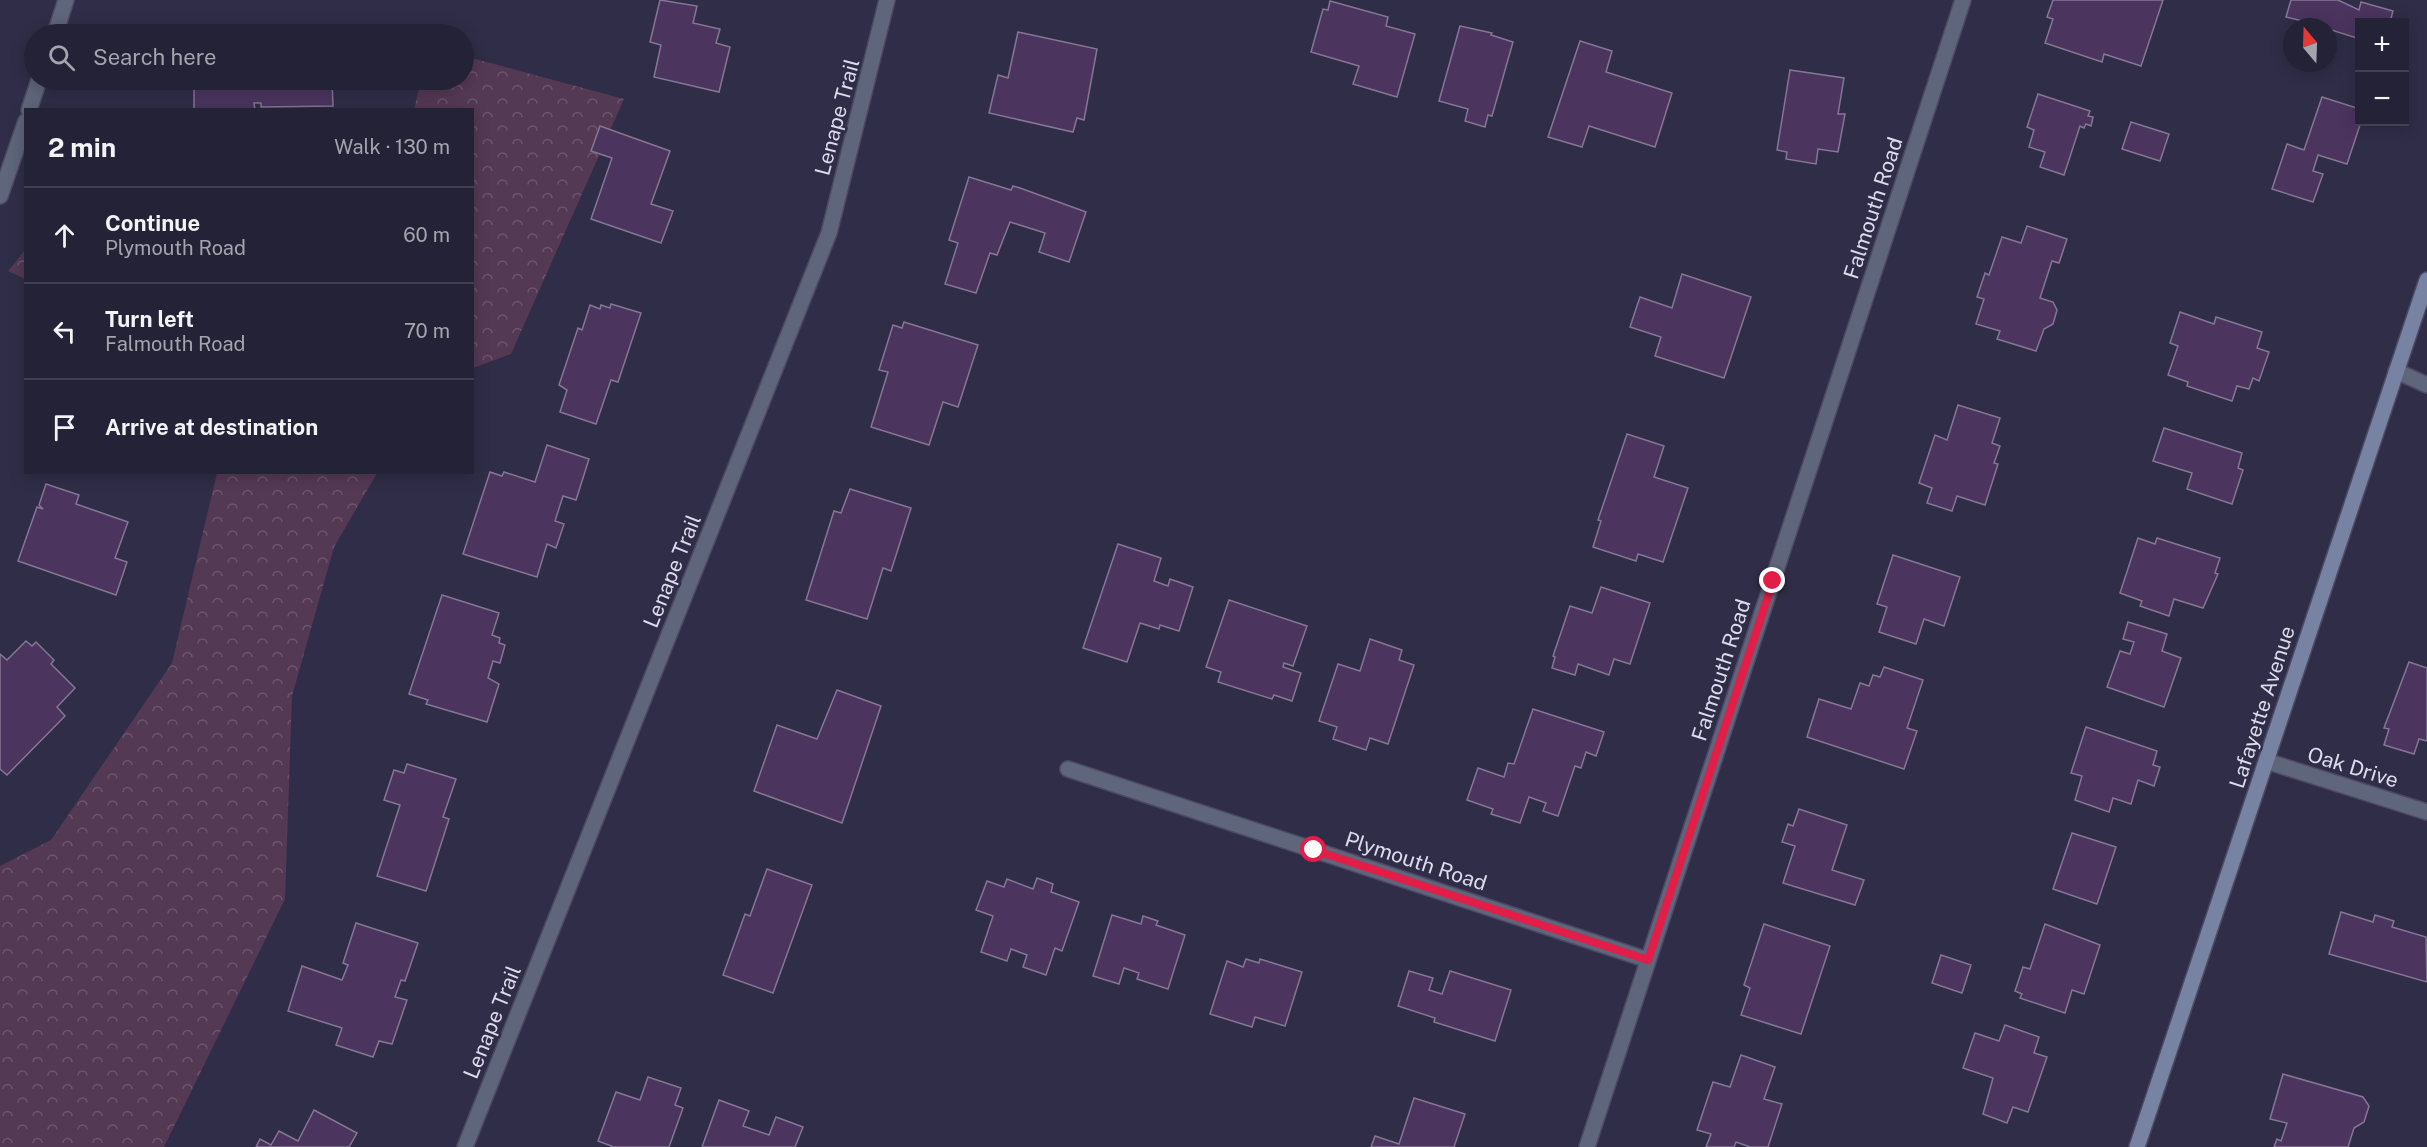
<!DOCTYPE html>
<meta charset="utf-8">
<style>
body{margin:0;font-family:"Public Sans",sans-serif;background:#2c2a3e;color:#f1f3f6}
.controls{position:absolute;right:18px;top:18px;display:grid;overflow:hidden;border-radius:0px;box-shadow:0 3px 15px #0003}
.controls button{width:54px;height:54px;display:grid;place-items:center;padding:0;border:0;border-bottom:2px solid #413f51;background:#242236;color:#f1f3f6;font:30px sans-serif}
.compass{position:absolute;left:2283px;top:18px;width:54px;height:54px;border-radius:50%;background:#242236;box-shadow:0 3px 15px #0003;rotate:341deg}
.stop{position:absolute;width:18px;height:18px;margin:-14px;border:4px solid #e11d48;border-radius:50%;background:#fff}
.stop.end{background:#e11d48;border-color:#fff;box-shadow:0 2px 6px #0008}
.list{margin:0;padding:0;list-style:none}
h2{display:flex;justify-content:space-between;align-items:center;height:78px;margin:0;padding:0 24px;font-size:26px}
h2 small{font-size:20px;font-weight:400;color:#a3a4ad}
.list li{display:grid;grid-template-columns:39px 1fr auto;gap:18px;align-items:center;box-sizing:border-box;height:96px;padding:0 24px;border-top:2px solid #413f51}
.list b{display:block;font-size:22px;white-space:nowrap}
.list p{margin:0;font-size:20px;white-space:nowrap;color:#a3a4ad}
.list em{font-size:20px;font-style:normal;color:#a3a4ad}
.icon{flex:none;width:33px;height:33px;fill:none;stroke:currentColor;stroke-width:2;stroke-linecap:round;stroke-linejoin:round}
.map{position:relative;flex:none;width:2427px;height:1147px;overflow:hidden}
.search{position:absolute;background:#242236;box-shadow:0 3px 15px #0003;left:24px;top:24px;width:450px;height:66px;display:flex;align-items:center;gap:15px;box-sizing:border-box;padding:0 21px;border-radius:33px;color:#a3a4ad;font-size:22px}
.panel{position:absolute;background:#242236;box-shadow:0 3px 15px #0003;left:24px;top:108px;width:450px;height:366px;border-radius:0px}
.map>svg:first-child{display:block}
.forest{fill:url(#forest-crowns)}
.building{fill:#4b355f;stroke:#857694;stroke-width:1.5}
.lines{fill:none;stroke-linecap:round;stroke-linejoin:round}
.street-casing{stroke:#4c4962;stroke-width:18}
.secondary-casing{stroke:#4c4962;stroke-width:18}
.street{stroke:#5f657a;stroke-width:15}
.secondary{stroke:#7882a2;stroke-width:15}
.route{stroke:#e11d48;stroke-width:8}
.labels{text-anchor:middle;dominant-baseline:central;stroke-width:5;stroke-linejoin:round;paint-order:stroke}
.street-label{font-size:21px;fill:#dcdaec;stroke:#302d48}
</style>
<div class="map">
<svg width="2427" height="1147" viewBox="0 0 2427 1147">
<defs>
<pattern id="forest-crowns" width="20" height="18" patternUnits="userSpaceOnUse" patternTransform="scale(1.5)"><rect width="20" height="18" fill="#543955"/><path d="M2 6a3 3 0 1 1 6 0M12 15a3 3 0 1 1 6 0" fill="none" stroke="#6c556e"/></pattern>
</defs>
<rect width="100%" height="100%" fill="#302d48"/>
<g class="forest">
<path d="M 464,56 L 624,99 L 511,354 L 473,368 L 472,110 L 414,110 L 421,80 L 464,80 Z"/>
<path d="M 25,250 L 25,279 L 8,271 Z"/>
<path d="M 217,473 L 377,473 L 334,547 L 292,696 L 285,899 L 164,1147 L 0,1147 L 0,866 L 51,840 L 172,663 Z"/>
</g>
<g class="building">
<path d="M 660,0 L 697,6 L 693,23 L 720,29 L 716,43 L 730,47 L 719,92 L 654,77 L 661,45 L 650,42 Z"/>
<path d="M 2053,0 L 2163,0 L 2141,66 L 2104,54 L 2102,62 L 2045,43 L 2053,19 L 2047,17 Z"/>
<path d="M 2291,0 L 2338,0 L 2359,10 L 2361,2 L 2393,11 L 2390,22 L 2360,22 L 2360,39 L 2328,29 L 2328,27 L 2286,17 Z"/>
<path d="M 1330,1 L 1388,17 L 1386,26 L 1415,34 L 1397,97 L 1353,84 L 1359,66 L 1311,52 L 1323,9 L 1328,10 Z"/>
<path d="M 1460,26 L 1492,33 L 1491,35 L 1513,42 L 1492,116 L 1488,115 L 1485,127 L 1465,121 L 1468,109 L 1439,101 Z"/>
<path d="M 1018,32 L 1097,49 L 1084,120 L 1077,118 L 1073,132 L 989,113 L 998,75 L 1008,78 Z"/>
<path d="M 1580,41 L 1612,51 L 1606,72 L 1672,93 L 1655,147 L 1589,126 L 1582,147 L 1548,137 Z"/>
<path d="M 1790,70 L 1844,78 L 1838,114 L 1845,114 L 1838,152 L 1818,149 L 1816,164 L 1786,159 L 1787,152 L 1777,150 Z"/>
<path d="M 194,80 L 332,80 L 333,106 L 261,107 L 261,103 L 254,103 L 255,110 L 194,110 Z"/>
<path d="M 2038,94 L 2090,111 L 2088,116 L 2093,117 L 2091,126 L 2086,124 L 2084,128 L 2080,126 L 2064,175 L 2040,167 L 2045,152 L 2029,147 L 2034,130 L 2027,127 Z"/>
<path d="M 2322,97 L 2360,109 L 2361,122 L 2347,164 L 2318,155 L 2313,171 L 2323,174 L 2313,202 L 2272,189 L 2287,144 L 2304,150 Z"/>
<path d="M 2131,122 L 2169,134 L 2160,161 L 2122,149 Z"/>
<path d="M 600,126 L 670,151 L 651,204 L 673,211 L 661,243 L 591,219 L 612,158 L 591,151 Z"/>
<path d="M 969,177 L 1011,190 L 1013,186 L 1020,188 L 1086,212 L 1069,262 L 1039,252 L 1045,233 L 1010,222 L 997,255 L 990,253 L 976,293 L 945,284 L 958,243 L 949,240 Z"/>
<path d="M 2027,226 L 2067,239 L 2059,263 L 2052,261 L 2040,298 L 2053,302 L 2057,310 L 2053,324 L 2044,329 L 2036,351 L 1997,339 L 2000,331 L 1976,324 L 1984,299 L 1977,297 L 1985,273 L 1989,275 L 2002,237 L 2021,243 Z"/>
<path d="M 1682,274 L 1751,297 L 1724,378 L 1655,356 L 1661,337 L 1630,327 L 1640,297 L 1672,308 Z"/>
<path d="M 611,304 L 641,313 L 618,382 L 611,380 L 596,424 L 560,412 L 567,390 L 559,385 L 578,328 L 582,330 L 590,305 L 600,309 L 601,305 L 610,308 Z"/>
<path d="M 2180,312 L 2214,324 L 2216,317 L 2262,332 L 2257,348 L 2269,352 L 2259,381 L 2253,378 L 2249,389 L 2237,386 L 2232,401 L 2187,386 L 2188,382 L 2168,375 L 2178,346 L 2170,343 Z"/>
<path d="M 904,322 L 978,345 L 958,407 L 943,402 L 929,445 L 871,427 L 888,372 L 879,370 L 893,325 L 902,328 Z"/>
<path d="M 1958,405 L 2000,418 L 1992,443 L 2000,446 L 1994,463 L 1998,464 L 1985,505 L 1957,496 L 1952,511 L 1927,503 L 1932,488 L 1919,483 L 1935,435 L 1947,440 Z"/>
<path d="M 2164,428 L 2242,453 L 2238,468 L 2243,470 L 2232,504 L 2187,489 L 2192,473 L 2153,461 Z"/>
<path d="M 1627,434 L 1664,446 L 1654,477 L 1688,488 L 1663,562 L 1638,554 L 1636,561 L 1593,547 L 1601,521 L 1598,520 Z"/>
<path d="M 547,445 L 589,459 L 576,500 L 563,496 L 555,521 L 564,524 L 556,548 L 547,544 L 537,577 L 463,554 L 490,472 L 502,476 L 504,472 L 535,482 Z"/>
<path d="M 46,484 L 79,495 L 76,504 L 128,522 L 115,558 L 127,562 L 116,595 L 18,561 L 37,507 L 43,509 L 39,505 Z"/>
<path d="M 850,489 L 911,508 L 891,571 L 883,568 L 867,619 L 806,600 L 834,511 L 841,513 Z"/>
<path d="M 2138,538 L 2155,544 L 2157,538 L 2220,558 L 2215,573 L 2218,574 L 2203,608 L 2174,599 L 2169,616 L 2140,606 L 2142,601 L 2120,593 Z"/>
<path d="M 1118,544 L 1161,558 L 1154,581 L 1168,586 L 1170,579 L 1193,587 L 1179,631 L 1160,625 L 1159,629 L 1140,623 L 1127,662 L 1083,648 Z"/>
<path d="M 1893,555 L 1960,577 L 1944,626 L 1924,619 L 1916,644 L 1879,632 L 1887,607 L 1877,604 Z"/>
<path d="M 1601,587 L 1650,603 L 1630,664 L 1614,659 L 1609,675 L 1578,664 L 1575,675 L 1552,668 L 1555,657 L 1553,656 L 1570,606 L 1592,613 Z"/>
<path d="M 442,595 L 499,613 L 492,635 L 500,638 L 499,643 L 505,645 L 500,663 L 493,661 L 488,678 L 499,684 L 487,722 L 426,704 L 428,700 L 409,694 Z"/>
<path d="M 1229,600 L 1307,626 L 1293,666 L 1284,663 L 1283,667 L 1301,673 L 1292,701 L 1274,695 L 1272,699 L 1218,682 L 1221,672 L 1206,667 Z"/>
<path d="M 2128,622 L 2167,634 L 2162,651 L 2181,658 L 2164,707 L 2107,687 L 2120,651 L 2130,654 L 2134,642 L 2123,639 Z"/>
<path d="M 1370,639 L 1402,650 L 1399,660 L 1414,665 L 1388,744 L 1370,738 L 1366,750 L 1333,739 L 1337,727 L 1319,721 L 1338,664 L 1360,671 Z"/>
<path d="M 26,641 L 32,646 L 36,642 L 54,660 L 51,664 L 75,688 L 57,707 L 65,716 L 7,775 L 0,769 L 0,654 L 7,660 Z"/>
<path d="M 2409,662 L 2427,668 L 2427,741 L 2419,739 L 2414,754 L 2384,745 L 2389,729 L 2384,728 Z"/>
<path d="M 1884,667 L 1923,680 L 1907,728 L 1917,731 L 1904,769 L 1807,737 L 1819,699 L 1851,709 L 1860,683 L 1869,686 L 1873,675 L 1880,677 Z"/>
<path d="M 837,690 L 881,706 L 842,823 L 754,791 L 777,725 L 817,739 Z"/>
<path d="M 1533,709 L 1604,732 L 1596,756 L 1586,752 L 1581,768 L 1575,766 L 1558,816 L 1543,811 L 1546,803 L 1529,797 L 1520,823 L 1491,814 L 1493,809 L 1467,800 L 1478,768 L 1504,777 L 1508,763 L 1514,764 Z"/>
<path d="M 2086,727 L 2157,751 L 2153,765 L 2160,767 L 2154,786 L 2138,780 L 2131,804 L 2113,798 L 2109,812 L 2075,800 L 2082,776 L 2071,773 Z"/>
<path d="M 407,764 L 456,779 L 443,817 L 449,819 L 426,891 L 377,876 L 400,805 L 384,800 L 394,770 L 404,773 Z"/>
<path d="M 1799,809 L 1847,825 L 1832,870 L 1864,880 L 1855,905 L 1783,883 L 1795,846 L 1782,842 L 1788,824 L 1793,826 Z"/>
<path d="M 2072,833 L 2116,847 L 2097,904 L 2053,889 Z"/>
<path d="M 767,869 L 812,885 L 773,993 L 723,975 L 745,914 L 750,916 Z"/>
<path d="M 1037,878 L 1053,884 L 1051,892 L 1079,902 L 1062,951 L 1055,948 L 1046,975 L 1023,967 L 1027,955 L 1011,949 L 1007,961 L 981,952 L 993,916 L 976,910 L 987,881 L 1004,887 L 1007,879 L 1033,889 Z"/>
<path d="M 2341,912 L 2373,922 L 2375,915 L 2394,921 L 2392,927 L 2426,937 L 2427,982 L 2329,954 Z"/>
<path d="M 1112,915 L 1141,924 L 1143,916 L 1158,921 L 1156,925 L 1185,935 L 1168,989 L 1137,979 L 1139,973 L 1124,968 L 1119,984 L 1093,976 Z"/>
<path d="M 356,923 L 418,943 L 405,981 L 401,980 L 395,997 L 407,1000 L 392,1044 L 379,1041 L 373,1057 L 336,1045 L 342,1028 L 288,1011 L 302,966 L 342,980 L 348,965 L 343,963 Z"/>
<path d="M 1764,924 L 1830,946 L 1801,1034 L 1741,1015 L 1750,988 L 1744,985 Z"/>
<path d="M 2045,924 L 2100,945 L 2084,994 L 2072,990 L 2065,1013 L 2020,998 L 2022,994 L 2015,991 L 2023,967 L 2030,969 Z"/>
<path d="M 1941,955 L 1971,965 L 1962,993 L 1932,983 Z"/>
<path d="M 1246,959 L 1259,963 L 1260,959 L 1302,972 L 1285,1026 L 1255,1017 L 1252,1027 L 1210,1014 L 1227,961 L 1243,967 Z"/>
<path d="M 1409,971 L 1433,978 L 1429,990 L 1442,994 L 1450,971 L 1511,990 L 1495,1041 L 1434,1022 L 1435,1018 L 1398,1006 Z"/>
<path d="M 2005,1025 L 2039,1037 L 2034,1053 L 2047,1057 L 2028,1112 L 2013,1107 L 2007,1123 L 1983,1114 L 1993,1078 L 1963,1068 L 1975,1033 L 1999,1041 Z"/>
<path d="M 1741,1055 L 1775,1067 L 1764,1099 L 1782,1104 L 1768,1147 L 1750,1147 L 1736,1142 L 1734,1147 L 1706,1147 L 1711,1134 L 1697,1130 L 1713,1082 L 1730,1087 Z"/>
<path d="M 2283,1074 L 2363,1097 L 2369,1106 L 2364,1122 L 2354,1128 L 2348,1147 L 2274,1147 L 2277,1139 L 2281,1141 L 2287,1123 L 2270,1119 Z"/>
<path d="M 648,1077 L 681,1088 L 675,1105 L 683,1108 L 669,1147 L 614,1147 L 598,1141 L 616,1092 L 640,1100 Z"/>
<path d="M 1414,1098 L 1465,1114 L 1454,1147 L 1371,1147 L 1375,1136 L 1399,1144 Z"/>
<path d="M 719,1100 L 749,1111 L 743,1126 L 769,1135 L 776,1117 L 803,1127 L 795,1147 L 702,1147 Z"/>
<path d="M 314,1110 L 357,1133 L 349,1147 L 256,1147 L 260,1139 L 271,1145 L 279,1131 L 298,1141 Z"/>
</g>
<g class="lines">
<g class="street-casing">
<g id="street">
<path d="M 55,34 L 66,0"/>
<path d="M 29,110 L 39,80"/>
<path d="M 0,196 L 26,121"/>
<path d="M 2396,371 L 2427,385"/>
<path d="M 2266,761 L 2427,812"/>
<path d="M 1068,769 L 1648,960"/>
<path d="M 465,1147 L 829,233 L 887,0"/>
<path d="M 1587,1147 L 1963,0"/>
</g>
</g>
<g class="secondary-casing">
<path id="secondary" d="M 2137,1147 L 2427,280"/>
</g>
<use href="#street" class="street"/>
<use href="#secondary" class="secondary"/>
</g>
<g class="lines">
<path class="route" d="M 1314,850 L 1648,960 L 1773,581"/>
</g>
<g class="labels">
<g class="street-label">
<text transform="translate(837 117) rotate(-75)">Lenape Trail</text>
<text transform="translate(1873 208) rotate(-72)">Falmouth Road</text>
<text transform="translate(672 571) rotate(-68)">Lenape Trail</text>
<text transform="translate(1721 670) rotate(-72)">Falmouth Road</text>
<text transform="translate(2262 707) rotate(-72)">Lafayette Avenue</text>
<text transform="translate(2353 767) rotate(17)">Oak Drive</text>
<text transform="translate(1416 861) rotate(18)">Plymouth Road</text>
<text transform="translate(492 1022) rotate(-68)">Lenape Trail</text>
</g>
</g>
</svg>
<div class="controls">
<button>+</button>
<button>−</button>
</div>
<svg class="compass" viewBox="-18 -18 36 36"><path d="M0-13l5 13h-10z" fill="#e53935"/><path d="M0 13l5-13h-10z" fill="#a3a4ad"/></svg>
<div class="stop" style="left:1314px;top:850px"></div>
<div class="stop end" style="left:1773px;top:581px"></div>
<div class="search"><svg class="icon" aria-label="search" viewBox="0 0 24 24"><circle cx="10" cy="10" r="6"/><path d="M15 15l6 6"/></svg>Search here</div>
<section class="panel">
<h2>2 min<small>Walk · 130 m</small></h2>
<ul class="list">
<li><svg class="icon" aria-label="ahead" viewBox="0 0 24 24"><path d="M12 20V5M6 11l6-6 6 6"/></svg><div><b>Continue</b><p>Plymouth Road</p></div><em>60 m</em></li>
<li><svg class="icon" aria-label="left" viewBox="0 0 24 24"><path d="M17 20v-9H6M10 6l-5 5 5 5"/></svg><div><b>Turn left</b><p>Falmouth Road</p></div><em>70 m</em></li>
<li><svg class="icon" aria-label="arrive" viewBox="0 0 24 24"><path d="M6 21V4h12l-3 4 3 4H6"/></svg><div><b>Arrive at destination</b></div></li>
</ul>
</section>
</div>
